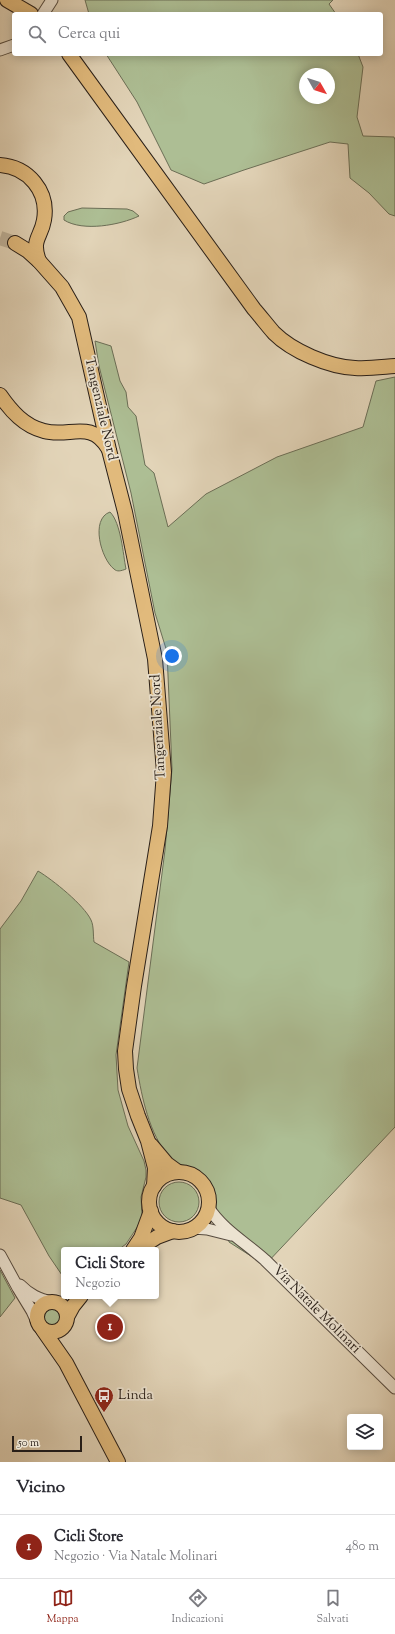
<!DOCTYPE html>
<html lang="it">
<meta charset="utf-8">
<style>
body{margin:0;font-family:"Sorts Mill Goudy",serif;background:#f2f2f3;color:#2b2b33}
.controls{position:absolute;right:12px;bottom:12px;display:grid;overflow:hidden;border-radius:4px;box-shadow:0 2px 10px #0003}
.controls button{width:36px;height:36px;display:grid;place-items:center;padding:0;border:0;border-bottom:1px solid #e1e1e2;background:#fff;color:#2b2b33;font:20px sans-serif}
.compass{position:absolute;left:299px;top:68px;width:36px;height:36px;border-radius:50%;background:#fff;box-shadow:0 2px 10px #0003;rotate:129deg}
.scale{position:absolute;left:12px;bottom:10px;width:70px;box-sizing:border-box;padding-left:4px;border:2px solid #291f18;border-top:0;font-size:11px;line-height:14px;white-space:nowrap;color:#291f18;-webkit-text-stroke:3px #ece3d1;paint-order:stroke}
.you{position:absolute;left:172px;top:656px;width:14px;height:14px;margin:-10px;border:3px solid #fff;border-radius:50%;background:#1a73e8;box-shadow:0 0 0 6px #1a73e833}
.badge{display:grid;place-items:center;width:26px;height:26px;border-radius:50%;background:#8f2418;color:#fff;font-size:13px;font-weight:700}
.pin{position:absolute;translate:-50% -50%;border:2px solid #fff;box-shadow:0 1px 4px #0006}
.popup{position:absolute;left:61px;top:1247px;width:98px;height:52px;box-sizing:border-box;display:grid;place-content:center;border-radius:4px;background:#fff;filter:drop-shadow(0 1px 3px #0005);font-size:13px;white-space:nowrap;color:#7c7c81}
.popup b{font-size:15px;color:#2b2b33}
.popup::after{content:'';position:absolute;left:50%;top:100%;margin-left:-8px;border:8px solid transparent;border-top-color:#fff}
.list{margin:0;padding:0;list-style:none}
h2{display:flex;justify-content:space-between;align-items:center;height:52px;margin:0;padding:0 16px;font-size:17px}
h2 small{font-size:13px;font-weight:400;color:#7c7c81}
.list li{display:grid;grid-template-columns:26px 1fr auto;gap:12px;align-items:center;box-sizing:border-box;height:64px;padding:0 16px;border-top:1px solid #e1e1e2}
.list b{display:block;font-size:15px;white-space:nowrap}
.list p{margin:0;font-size:13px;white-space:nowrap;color:#7c7c81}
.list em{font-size:13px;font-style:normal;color:#7c7c81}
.icon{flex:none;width:22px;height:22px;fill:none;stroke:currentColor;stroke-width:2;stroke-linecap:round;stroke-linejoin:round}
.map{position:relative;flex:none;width:395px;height:1462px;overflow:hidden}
.search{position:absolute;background:#fff;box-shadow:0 2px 10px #0003;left:12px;right:12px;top:12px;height:44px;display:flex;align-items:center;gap:10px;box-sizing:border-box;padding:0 14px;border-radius:4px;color:#7c7c81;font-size:15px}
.sheet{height:116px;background:#fff}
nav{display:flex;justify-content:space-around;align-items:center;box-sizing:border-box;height:56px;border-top:1px solid #e1e1e2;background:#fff;font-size:11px;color:#7c7c81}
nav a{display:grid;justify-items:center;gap:2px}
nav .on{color:#8f2418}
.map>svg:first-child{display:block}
.green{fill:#adbe94;stroke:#6b6e56;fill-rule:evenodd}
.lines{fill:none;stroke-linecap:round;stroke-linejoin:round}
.major-tunnel{stroke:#bdb098;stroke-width:14;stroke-dasharray:14 7;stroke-linecap:butt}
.minor-casing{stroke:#574c40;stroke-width:13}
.major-casing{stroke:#291f18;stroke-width:16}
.minor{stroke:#ece3d1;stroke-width:11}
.major{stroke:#e1ba7c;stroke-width:14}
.labels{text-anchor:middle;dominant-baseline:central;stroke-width:3.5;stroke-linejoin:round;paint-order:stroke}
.street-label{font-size:14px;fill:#291f18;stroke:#ece3d1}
.poi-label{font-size:14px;fill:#291f18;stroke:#ece3d1;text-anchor:start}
</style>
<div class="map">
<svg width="395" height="1462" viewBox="0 0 395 1462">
<rect width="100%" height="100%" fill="#e2d4b8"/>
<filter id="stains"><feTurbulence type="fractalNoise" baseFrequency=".005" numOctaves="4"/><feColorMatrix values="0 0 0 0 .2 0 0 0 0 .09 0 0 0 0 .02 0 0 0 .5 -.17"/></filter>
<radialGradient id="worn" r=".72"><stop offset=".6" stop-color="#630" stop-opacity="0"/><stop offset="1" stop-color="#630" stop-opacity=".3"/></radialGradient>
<g class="green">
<path d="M 85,0 L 333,0 L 329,4 L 336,14 L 89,14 Z"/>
<path d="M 106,54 L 358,54 L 363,67 L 357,117 L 363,136 L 394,137 L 395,140 L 395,216 L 389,214 L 369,193 L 350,178 L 348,144 L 330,142 L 244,170 L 204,184 L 171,170 L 137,102 ZM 305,74 L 329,74 L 329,98 L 305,98 Z"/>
<path d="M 82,208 L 127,209 L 133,211 L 139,216 C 120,225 83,232 64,220 L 64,216 L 68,212 Z"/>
<path d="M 95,341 L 111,346 L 120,381 L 126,392 L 128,407 L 136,416 L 145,465 L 154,473 L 168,527 L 206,494 L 277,457 L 363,427 L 376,381 L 395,377 L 395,1127 L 265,1265 L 229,1242 C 228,1236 229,1226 225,1221 C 223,1217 218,1214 216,1209 C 210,1192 215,1182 196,1170 C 186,1163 179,1168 169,1157 C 149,1133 142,1098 137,1068 L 165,850 L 172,769 L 167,652 L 155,613 L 131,493 L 99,366 Z"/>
<path d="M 110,512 C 121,523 123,554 126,569 C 121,571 117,572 114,569 C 101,559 90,519 110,512 Z"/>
<path d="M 38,871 C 53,880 84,905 91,920 C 94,926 93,936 94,942 L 129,962 L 116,1055 L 118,1090 L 128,1126 L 144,1161 L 146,1170 L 146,1177 L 141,1197 L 142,1216 L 138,1226 L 126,1244 L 118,1250 L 64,1250 L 64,1278 L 49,1256 L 21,1205 L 0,1198 L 0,929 L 21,901 Z"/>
<circle cx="179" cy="1202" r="20"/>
<path d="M 0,1270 L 15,1298 L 0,1317 Z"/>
<circle cx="52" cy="1317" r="8"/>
</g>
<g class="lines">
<path class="major-tunnel" d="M 0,238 L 15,243"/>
<g class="minor-casing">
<g id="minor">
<path d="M 43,14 L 52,0"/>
<path d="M 0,50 L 14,45"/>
<path d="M 208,1207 C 223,1230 245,1242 265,1260 L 395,1388"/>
<path d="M 193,1228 L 207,1229 L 231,1235"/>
<path d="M 0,1255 L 18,1288 L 32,1311 L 37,1322"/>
<path d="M 20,1285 C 30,1295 38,1299 52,1302"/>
</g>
</g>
<g class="major-casing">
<g id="major">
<path d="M 7,0 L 31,14"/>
<path d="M 69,54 L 254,309 C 261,317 267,325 274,333 C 292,351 329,367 355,368 C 368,369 382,367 395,366"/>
<path d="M 0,165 C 28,167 49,191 44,220 C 41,238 31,239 39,261"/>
<path d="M 15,243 L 28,251 L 39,261 L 62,287 L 79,317 L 109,450 L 125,512 L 155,659 L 164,772 L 160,826 L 134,986 L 125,1051 L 126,1069 L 129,1089 L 138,1116 L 148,1141 L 155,1168 L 154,1186"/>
<path d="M 0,395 C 11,411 24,426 44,431 C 69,438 91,419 108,448"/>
<path d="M 151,1145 L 167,1164 L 178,1172"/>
<circle cx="179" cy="1202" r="30"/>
<path d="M 133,1250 L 141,1238 L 151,1211"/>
<path d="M 137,1250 L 157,1237 L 173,1231"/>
<circle cx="52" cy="1317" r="15"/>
<path d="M 67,1317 L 73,1306 L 81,1296"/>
<path d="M 43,1330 L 66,1363 L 118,1462"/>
</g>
</g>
<use href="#minor" class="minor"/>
<use href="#major" class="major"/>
</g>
<defs>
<g id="bus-pin" transform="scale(1)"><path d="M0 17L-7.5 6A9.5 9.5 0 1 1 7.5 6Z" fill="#8f2418" stroke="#ece3d1"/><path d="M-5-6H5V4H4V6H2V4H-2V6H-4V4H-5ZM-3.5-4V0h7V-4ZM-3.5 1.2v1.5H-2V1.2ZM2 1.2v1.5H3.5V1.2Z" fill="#fff"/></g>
</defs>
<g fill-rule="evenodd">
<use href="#bus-pin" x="104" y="1396"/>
</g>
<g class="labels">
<g class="street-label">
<text transform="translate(100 409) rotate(77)">Tangenziale Nord</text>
<text transform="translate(159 727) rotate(-93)">Tangenziale Nord</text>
<text transform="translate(316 1310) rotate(45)">Via Natale Molinari</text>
</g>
<g class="poi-label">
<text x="118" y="1396">Linda</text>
</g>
</g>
<rect width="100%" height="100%" filter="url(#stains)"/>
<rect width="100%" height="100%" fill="url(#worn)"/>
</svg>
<div class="controls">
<button><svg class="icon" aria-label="layers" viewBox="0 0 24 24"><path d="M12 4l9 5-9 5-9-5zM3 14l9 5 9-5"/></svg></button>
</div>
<svg class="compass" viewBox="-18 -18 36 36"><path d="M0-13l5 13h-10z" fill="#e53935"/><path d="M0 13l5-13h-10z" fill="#7c7c81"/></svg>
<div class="scale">50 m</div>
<div class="you"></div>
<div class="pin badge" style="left:110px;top:1327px">1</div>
<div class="popup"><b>Cicli Store</b>Negozio</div>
<div class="search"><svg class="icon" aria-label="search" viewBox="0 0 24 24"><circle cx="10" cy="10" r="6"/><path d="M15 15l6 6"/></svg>Cerca qui</div>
</div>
<section class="sheet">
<h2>Vicino<small></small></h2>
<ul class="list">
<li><span class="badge">1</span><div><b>Cicli Store</b><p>Negozio · Via Natale Molinari</p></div><em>480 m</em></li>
</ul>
</section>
<nav>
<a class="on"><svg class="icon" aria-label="map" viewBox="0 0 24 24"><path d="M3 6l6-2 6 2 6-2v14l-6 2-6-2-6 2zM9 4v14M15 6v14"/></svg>Mappa</a>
<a><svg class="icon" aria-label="directions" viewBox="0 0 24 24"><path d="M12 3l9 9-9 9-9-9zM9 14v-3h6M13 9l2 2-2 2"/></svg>Indicazioni</a>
<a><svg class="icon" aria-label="saved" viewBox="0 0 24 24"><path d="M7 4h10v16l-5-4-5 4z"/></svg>Salvati</a>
</nav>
